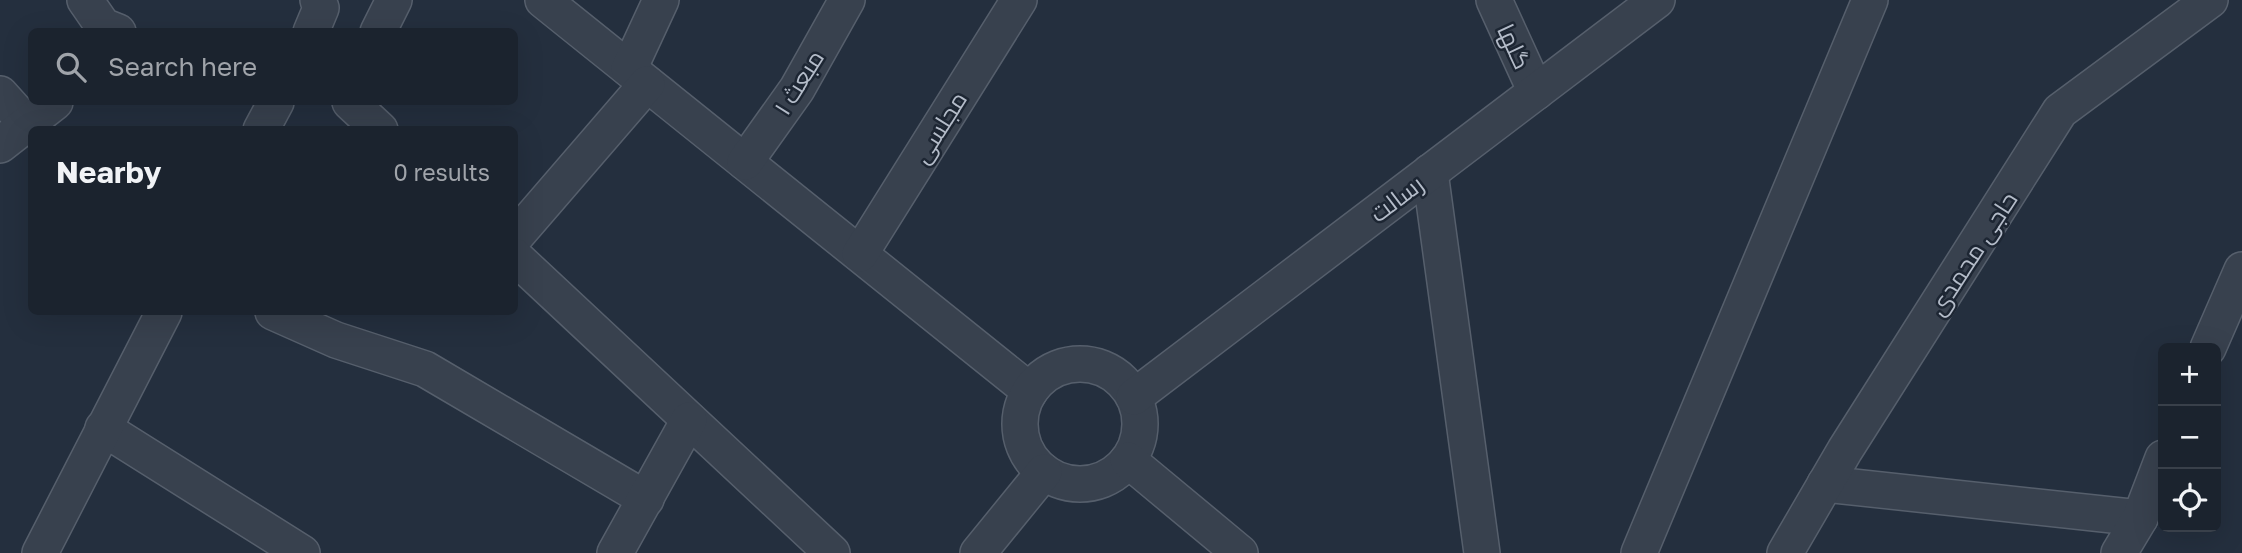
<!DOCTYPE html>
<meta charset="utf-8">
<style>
body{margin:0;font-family:"Golos Text",Cairo,sans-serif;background:#282f3a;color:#f1f3f6}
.controls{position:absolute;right:21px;bottom:21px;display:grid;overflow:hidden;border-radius:10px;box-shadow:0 7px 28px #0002}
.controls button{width:63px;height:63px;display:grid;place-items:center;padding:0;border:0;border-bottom:2px solid #39404a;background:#1b232e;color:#f1f3f6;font:35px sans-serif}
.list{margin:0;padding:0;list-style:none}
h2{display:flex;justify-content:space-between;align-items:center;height:91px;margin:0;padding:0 28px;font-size:30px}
h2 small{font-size:23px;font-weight:400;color:#a0a4aa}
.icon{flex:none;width:38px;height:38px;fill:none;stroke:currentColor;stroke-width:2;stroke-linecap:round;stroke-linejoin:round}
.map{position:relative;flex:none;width:2242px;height:553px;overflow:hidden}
.search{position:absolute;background:#1b232e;box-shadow:0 7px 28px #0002;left:28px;top:28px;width:490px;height:77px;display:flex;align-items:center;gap:18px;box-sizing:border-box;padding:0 24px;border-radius:10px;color:#a0a4aa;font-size:26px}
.panel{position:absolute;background:#1b232e;box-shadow:0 7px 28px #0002;left:28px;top:126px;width:490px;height:189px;border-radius:10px}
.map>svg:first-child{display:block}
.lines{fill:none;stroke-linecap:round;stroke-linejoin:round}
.minor-casing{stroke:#565f6c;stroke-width:38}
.minor{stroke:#38414e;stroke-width:35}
.labels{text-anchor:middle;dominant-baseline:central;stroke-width:5;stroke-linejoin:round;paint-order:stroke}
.street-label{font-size:24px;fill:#b4bcc9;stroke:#1d2633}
</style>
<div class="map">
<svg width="2242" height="553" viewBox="0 0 2242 553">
<rect width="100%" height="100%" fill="#242f3e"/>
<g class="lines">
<g class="minor-casing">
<g id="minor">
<path d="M 85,0 L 103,26 L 118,32"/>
<path d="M 543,0 L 1030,391"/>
<path d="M 1494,0 L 1536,92"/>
<path d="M 311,32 L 321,8 L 318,0"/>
<path d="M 378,32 L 394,0"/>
<path d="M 629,69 L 661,0"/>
<path d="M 0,94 L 27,124"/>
<path d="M 350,102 L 380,130"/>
<path d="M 261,130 L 276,102"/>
<path d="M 0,145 L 55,102"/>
<path d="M 745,162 L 797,89 L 847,0"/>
<path d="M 1430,172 L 1482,553"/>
<path d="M 514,238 L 647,84"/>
<path d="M 860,254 L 1019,0"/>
<path d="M 514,256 L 832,553"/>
<path d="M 273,312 L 336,340 L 425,369 L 646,499"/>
<path d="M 2208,348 L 2242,270"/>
<circle cx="1080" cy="424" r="60"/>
<path d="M 1134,397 L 1657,0"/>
<path d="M 103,428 L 302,553"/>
<path d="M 1128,460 L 1240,553"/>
<path d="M 1825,484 L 2140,518"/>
<path d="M 40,553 L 164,312"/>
<path d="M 615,553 L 689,420"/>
<path d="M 978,553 L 1044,472"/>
<path d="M 1639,553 L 1870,0"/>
<path d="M 1785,553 L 1845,450 L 2060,111 L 2210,0"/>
<path d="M 2119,553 L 2140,518 L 2163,458"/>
</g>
</g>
<use href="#minor" class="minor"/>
</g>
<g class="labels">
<g class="street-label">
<text transform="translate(1515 46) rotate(65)">گلها</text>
<text transform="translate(798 82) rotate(-58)">مبعث ۱</text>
<text transform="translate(939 127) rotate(-58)">مجلسی</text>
<text transform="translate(1396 198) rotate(-37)">رسالت</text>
<text transform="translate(1972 253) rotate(-57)">حاجی محمدی</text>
</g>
</g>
</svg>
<div class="controls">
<button>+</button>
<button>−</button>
<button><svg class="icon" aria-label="locate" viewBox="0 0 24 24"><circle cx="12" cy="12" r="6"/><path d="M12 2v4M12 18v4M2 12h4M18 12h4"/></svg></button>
</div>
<div class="search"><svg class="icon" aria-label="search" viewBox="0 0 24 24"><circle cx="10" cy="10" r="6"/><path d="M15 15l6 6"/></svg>Search here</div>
<section class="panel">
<h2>Nearby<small>0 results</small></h2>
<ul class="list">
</ul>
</section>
</div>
